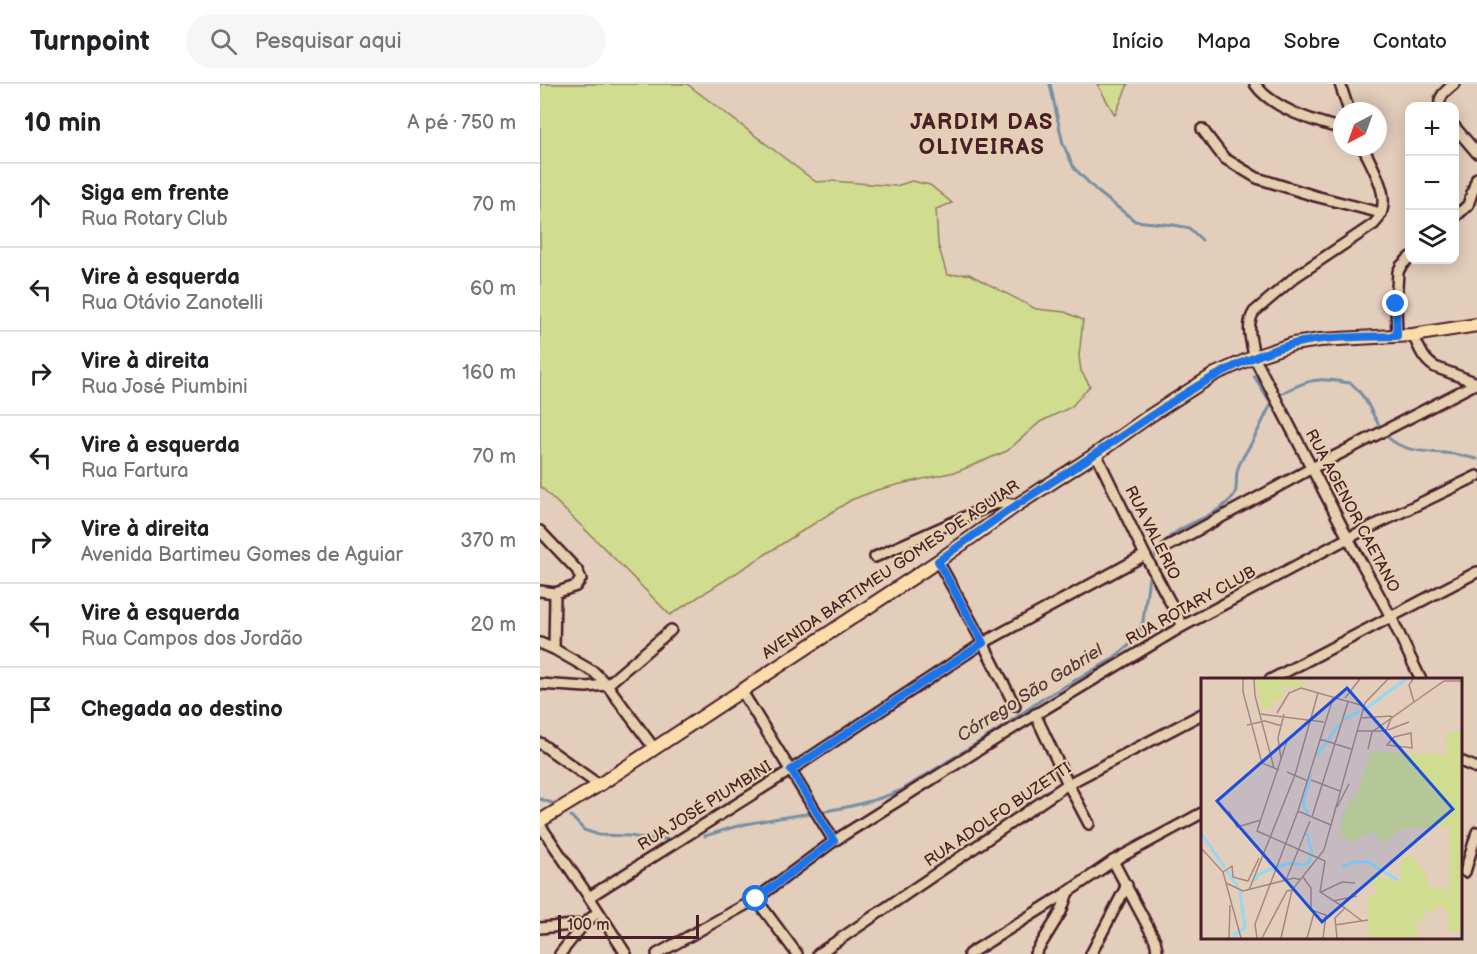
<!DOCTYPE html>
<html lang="pt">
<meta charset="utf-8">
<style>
body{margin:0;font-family:"Balsamiq Sans",sans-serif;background:#f6f6f6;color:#202124}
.controls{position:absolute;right:18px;top:18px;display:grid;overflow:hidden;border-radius:12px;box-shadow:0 3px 15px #0003}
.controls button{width:54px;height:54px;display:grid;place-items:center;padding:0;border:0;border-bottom:2px solid #e0e0e0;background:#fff;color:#202124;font:30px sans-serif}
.compass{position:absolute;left:793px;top:18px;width:54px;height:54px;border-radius:50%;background:#fff;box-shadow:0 3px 15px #0003;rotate:221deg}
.scale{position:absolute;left:18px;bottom:15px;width:141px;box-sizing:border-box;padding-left:6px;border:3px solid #4a1f2b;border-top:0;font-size:16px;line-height:21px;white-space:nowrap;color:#4a1f2b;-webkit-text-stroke:4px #e4d0ae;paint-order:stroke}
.stop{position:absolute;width:18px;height:18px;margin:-14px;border:4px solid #1a73e8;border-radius:50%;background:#fff}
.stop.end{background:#1a73e8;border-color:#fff;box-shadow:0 2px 6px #0008}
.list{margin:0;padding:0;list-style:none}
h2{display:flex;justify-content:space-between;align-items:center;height:78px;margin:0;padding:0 24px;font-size:26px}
h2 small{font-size:20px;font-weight:400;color:#757577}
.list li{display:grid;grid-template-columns:39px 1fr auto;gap:18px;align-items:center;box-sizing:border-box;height:84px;padding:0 24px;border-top:2px solid #e0e0e0}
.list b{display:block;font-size:22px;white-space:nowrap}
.list p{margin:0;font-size:20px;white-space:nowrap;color:#757577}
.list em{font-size:20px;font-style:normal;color:#757577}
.icon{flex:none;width:33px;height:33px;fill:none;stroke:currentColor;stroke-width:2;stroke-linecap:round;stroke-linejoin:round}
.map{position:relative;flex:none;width:937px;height:870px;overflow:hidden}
header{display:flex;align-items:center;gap:36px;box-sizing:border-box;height:84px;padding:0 30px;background:#fff;border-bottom:2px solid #e0e0e0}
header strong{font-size:28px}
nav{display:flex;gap:33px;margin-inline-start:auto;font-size:21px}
.search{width:420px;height:54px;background:#f6f6f6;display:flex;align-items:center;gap:15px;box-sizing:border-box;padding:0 21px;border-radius:33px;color:#757577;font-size:22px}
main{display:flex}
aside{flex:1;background:#fff}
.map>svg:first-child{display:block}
.green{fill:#d0dc8f;stroke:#8d7e5d;stroke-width:1.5}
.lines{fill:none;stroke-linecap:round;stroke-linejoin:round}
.stream{stroke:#758fa3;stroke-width:3}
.minor-casing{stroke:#4a1f2b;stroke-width:14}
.major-casing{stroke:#4a1f2b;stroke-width:16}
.minor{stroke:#e4d0ae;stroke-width:9}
.major{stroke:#fbddab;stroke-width:12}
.route{stroke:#1a73e8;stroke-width:8}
.labels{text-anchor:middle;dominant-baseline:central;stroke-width:4.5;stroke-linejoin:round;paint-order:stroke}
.street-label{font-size:16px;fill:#4a1f2b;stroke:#e4d0ae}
.water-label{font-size:18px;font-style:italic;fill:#553b49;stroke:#e4d0ae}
.district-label{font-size:22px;font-weight:bold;letter-spacing:1.5px;fill:#4a1f2b;stroke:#e4d0ae}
.inset-river{fill:none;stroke:#92daf3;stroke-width:3}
.inset-road{fill:none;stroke:#a68781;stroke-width:1.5}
.view{fill:#1d4ed8;fill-opacity:0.15;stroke:#1d4ed8;stroke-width:3}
.inset-edge{fill:none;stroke:#4a1f2b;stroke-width:3}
</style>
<header>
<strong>Turnpoint</strong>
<div class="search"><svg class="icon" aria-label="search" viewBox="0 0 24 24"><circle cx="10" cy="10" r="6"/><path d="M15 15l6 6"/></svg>Pesquisar aqui</div>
<nav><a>Início</a><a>Mapa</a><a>Sobre</a><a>Contato</a></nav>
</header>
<main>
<aside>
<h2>10 min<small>A pé · 750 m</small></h2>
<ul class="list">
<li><svg class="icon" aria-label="ahead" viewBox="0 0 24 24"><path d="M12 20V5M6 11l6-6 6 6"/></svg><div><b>Siga em frente</b><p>Rua Rotary Club</p></div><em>70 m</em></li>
<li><svg class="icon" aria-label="left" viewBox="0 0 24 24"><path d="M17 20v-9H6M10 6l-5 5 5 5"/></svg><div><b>Vire à esquerda</b><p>Rua Otávio Zanotelli</p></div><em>60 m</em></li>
<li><svg class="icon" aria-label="right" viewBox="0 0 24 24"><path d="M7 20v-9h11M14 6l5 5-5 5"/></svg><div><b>Vire à direita</b><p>Rua José Piumbini</p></div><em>160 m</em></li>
<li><svg class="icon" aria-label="left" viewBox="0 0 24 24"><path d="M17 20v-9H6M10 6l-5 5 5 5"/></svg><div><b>Vire à esquerda</b><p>Rua Fartura</p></div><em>70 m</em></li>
<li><svg class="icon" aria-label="right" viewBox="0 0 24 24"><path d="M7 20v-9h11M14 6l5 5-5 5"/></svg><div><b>Vire à direita</b><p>Avenida Bartimeu Gomes de Aguiar</p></div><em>370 m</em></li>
<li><svg class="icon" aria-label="left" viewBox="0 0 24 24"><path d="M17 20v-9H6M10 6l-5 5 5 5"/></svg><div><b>Vire à esquerda</b><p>Rua Campos dos Jordão</p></div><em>20 m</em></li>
<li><svg class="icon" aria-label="arrive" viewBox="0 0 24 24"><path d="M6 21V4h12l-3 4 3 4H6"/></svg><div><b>Chegada ao destino</b></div></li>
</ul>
</aside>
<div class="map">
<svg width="937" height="870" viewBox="0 0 937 870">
<rect width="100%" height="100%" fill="#e3cdbb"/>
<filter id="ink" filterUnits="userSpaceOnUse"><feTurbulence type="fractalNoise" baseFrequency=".0167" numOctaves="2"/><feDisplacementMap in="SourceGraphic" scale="12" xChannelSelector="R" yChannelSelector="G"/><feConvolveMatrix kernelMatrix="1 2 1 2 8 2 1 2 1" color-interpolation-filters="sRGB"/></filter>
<g filter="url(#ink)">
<g class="green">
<path d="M 0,0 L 147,0 L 276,98 L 292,97 L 356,102 L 372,97 L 390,101 L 412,119 L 396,125 L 398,160 L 407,191 L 429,190 L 496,225 L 525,228 L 543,236 L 539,272 L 541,287 L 550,302 L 531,323 L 500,338 L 467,367 L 419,387 L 365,399 L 337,406 L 311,416 L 130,531 L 59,459 L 0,402 Z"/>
<path d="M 557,0 L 588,0 L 575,31 Z"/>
</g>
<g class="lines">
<g class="stream">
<path d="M 510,0 L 523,60 L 534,84 L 557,107 L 595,137 L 634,141 L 649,144 L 662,156"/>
<path d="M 714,292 L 731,319"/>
<path d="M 612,479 C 629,436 664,443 691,415 C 700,406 694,395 698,384 C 702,373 710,363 715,352 C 720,344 729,322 734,316 C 742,307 768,296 779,296 C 789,295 801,298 811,299 C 828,314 830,328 842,346 C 857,370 889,367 914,370 C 922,372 929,373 937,375"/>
<path d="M 0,715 L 18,721"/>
<path d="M 31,732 L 44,746 L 59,751 L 90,752 L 108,755 L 132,755"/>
<path d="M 165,752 C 179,748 192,743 206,740 C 259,729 310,728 362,706 L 458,646 L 504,614 L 571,576 L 592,559 L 598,552 L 603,537 L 610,486"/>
</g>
<g class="minor-casing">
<g id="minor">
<path d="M 715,0 C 732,25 774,37 802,45"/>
<path d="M 800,0 L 809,27"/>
<path d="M 900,22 C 898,12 907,6 914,0"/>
<path d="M 914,42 L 937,69"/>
<path d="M 662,45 L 684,74 L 717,94 L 775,112 L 841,129"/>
<path d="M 823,63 C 833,85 856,118 834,140 L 755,193 L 714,228 C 705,242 712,258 714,273 L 808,454 L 851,533 L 881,596"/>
<path d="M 914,134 L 928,121 L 937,94"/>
<path d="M 873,251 C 879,263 883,276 895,283 L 937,299"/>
<path d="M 857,252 L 856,220 L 858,188 L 861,182 L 870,173"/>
<path d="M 556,370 L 605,471 L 643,542"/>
<path d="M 0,447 L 37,486 L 41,495 L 36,502 L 15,509 L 0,507"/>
<path d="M 628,462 L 772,384 L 937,299"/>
<path d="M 335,473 L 454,420 L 466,419 L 477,421"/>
<path d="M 398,477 L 443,559 L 475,622"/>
<path d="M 0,559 L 14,565 L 54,588 L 67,601 L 114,664"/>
<path d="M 14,565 L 15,509"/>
<path d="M 730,596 L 937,488"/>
<path d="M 0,600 L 46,603 L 67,601 L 131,546"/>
<path d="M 201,606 L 294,757"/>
<path d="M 495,630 L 528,700 L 549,740"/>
<path d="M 0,659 L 59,701"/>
<path d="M 920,677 L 937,684"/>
<path d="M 0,741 L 49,813 L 86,870"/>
<path d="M 573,777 L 615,856 L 617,866 L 615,870"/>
<path d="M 925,788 L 937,748"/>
<path d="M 49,813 L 251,686 L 443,559 L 605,471"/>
<path d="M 216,815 L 257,870"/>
<path d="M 0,844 L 44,840"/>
<path d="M 20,870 L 44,840 L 58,828"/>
<path d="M 117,870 L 216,815 L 294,757 L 483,638 L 643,542 L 808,454 L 937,392"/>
<path d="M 278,870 L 528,700 L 662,630"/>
<path d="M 429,870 L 528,808 L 573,777 L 662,729"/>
<path d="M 495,870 L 521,828 L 528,808"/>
<path d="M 551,870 L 587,801"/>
</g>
</g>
<g class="major-casing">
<path id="major" d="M 0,737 L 59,701 L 398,477 L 477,421 L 556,370 L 608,333 L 675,290 L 714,273 L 753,260 L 780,256 L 873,251 L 937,241"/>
</g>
<use href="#minor" class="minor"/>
<use href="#major" class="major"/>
</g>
</g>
<g class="lines" filter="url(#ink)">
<path class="route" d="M 216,815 L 294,757 L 251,686 L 443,559 L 398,477 C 423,459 449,440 475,422 C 502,404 529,388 555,370 C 618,328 678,280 753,260 C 785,252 823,253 857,252 L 856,220"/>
</g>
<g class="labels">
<g class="street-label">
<text transform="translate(812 427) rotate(62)">RUA AGENOR CAETANO</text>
<text transform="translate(612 449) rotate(63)">RUA VALERIO</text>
<text transform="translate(351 486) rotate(-34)">AVENIDA BARTIMEU GOMES DE AGUIAR</text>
<text transform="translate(651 522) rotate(-29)">RUA ROTARY CLUB</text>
<text transform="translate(165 722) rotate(-32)">RUA JOSÉ PIUMBINI</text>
<text transform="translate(458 731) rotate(-34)">RUA ADOLFO BUZETTI</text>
</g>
<g class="water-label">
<text transform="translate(490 609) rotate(-32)">Córrego São Gabriel</text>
</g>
<g class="district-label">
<text x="442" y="38">JARDIM DAS<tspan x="442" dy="25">OLIVEIRAS</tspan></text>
</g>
</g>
<g transform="translate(661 594)">
<rect width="261" height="261" fill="#e3cdbb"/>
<path d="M 54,1 L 102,1 L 103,11 L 80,8 L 84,14 L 80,21 L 72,24 L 72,29 L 61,32 ZM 245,54 L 261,54 L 261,252 L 247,254 L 248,235 L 239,227 L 231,234 L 224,232 L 223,242 L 215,243 L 217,260 L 168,260 L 167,221 L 176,215 L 168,196 L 199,204 L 200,182 L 209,177 L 222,191 L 229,209 L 248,212 L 249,148 L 201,151 L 185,164 L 180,164 L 172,154 L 148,164 L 139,155 L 142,136 L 158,111 L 169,73 L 246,77 Z" fill="#d0dc8f"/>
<path class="inset-river" d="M 163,32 L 205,1M 142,42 L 159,33M 116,77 L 138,46M 107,136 L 102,125 L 110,96M 0,155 L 24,190M 141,189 L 152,184 L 167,184 L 197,202M 26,193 L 37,209M 53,203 L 58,196 L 88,185 L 103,187 L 108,184 L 111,175 L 106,155M 34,260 L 34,256 L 44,250 L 39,213"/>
<path class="inset-road" d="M 42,1 L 42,14 L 61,85 L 78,92M 53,1 L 54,18 L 73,90M 144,20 L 159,1M 213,24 L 243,3 L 261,3M 76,35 L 88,15 L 100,10 L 163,28M 60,36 L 123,44M 160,40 L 190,38M 46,47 L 64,43 L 81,48M 187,52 L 208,44M 157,53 L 185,53 L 191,38M 210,55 L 211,70 L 186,67 L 193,59 ZM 87,60 L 56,153 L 124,183 L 119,214 L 144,230 L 134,240 L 136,260M 119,61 L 150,71M 167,71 L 171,54 L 213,24 L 208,7 L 212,1M 80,81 L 77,60 L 83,36M 86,94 L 107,103M 110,102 L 139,113M 136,129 L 148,106M 28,133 L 36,149 L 60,142M 97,133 L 130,147M 111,139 L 147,24M 0,170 L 22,194 L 40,260M 22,194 L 31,188 L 32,199 L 47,203 L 58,180M 102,199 L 110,210 L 110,232 L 125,237 L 122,260M 85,202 L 109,143M 25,205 L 42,213 L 93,200 L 100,202M 48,212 L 94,97 L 117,15M 120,214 L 141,204 L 154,205M 132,223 L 156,218M 144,230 L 161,243M 134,247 L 167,242M 28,260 L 29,227M 56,260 L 54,246 L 97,133 L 132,20M 61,260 L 86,213 L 91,212M 80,260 L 91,212 L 123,172 L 164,25 L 187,1M 106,260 L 113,235"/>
<path class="view" d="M 146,10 L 252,131 L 121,244 L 16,123 Z"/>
<rect width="261" height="261" class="inset-edge"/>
</g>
</svg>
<div class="controls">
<button>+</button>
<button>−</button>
<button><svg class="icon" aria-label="layers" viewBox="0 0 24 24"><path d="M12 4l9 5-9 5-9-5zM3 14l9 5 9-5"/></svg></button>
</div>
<svg class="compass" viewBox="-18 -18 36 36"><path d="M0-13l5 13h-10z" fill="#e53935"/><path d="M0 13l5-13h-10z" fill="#757577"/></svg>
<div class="scale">100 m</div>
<div class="stop" style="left:216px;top:815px"></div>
<div class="stop end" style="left:856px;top:220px"></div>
</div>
</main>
